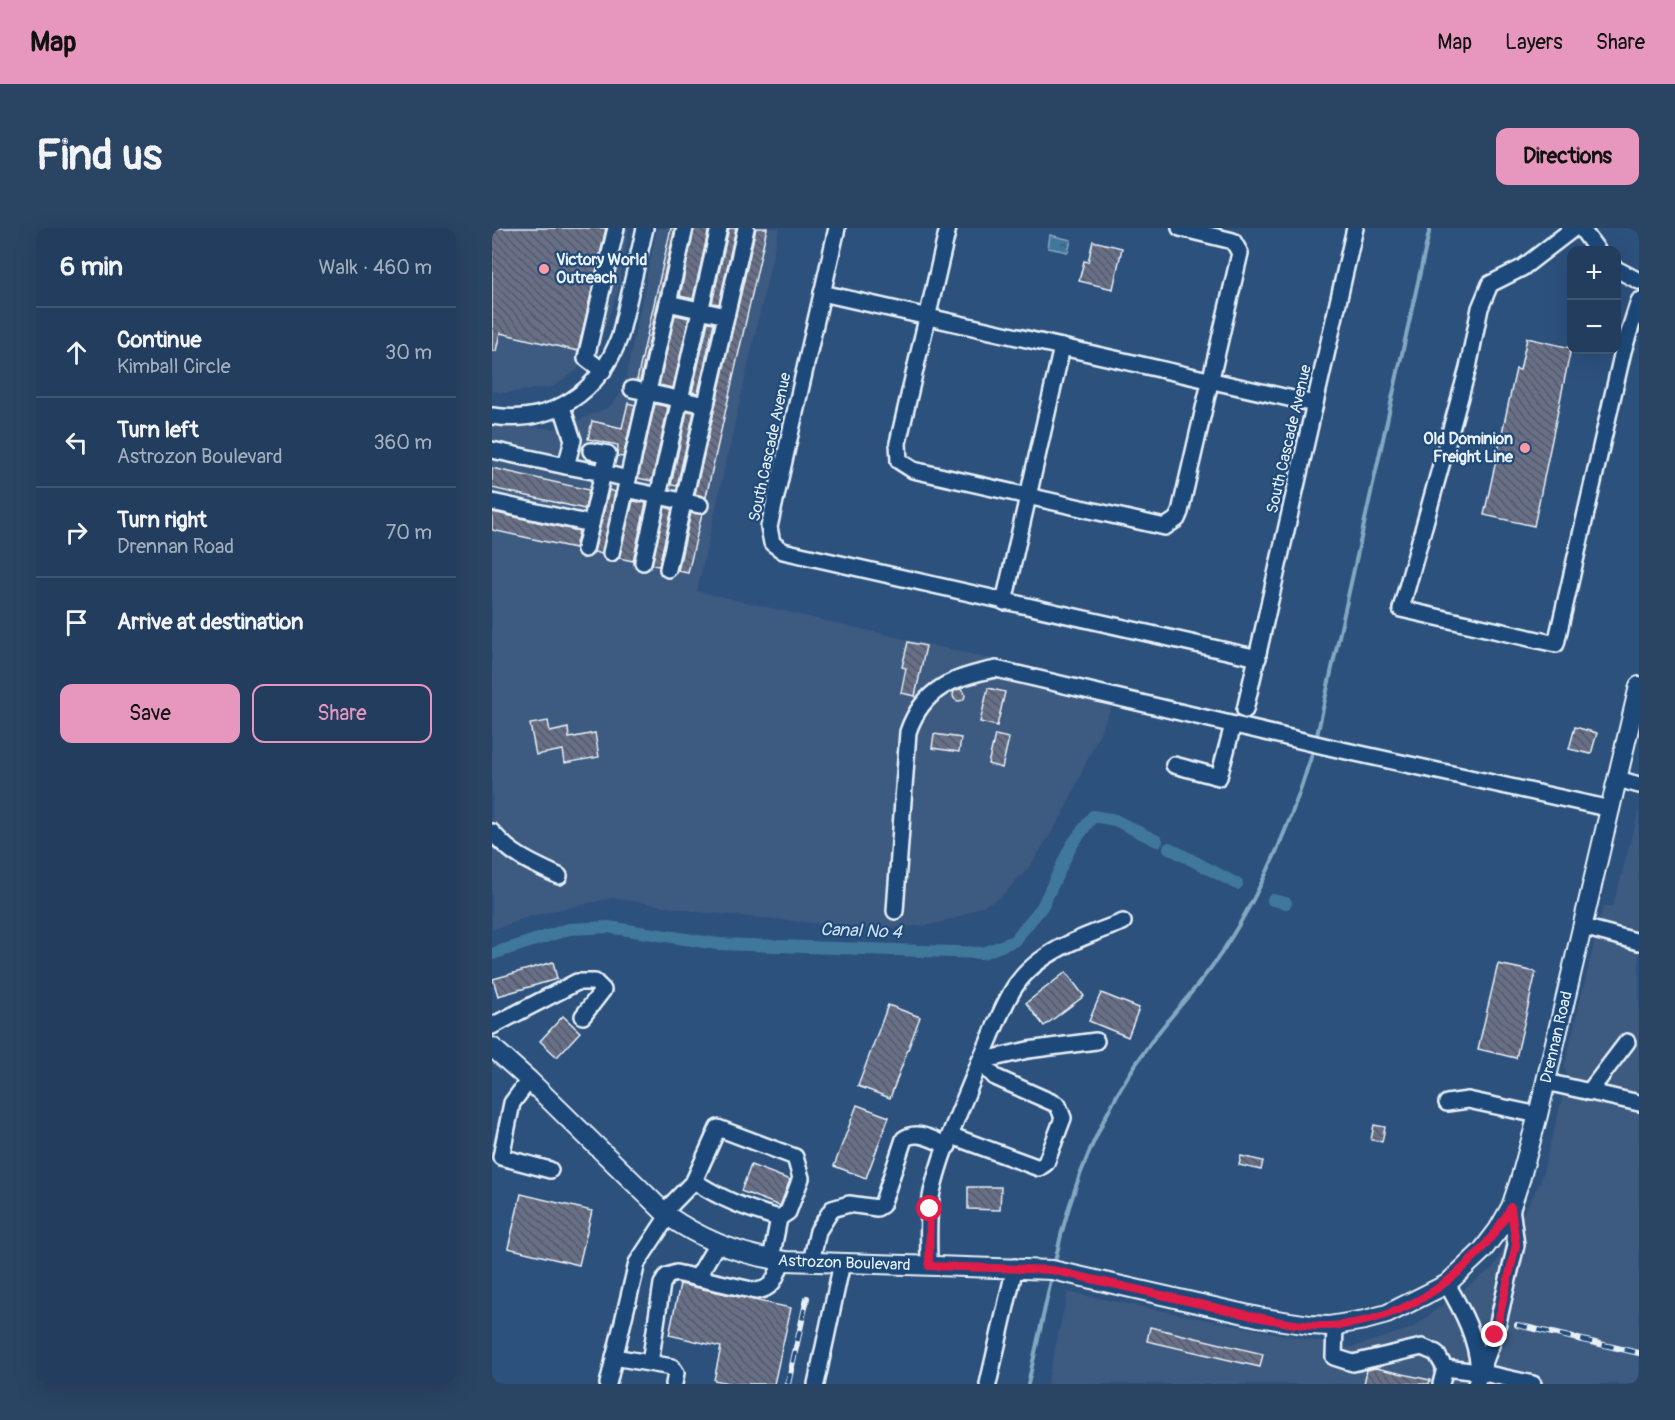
<!DOCTYPE html>
<meta charset="utf-8">
<style>
body{margin:0;font-family:Pangolin,sans-serif;background:#2a4464;color:#f1f3f6}
.controls{position:absolute;right:18px;top:18px;display:grid;overflow:hidden;border-radius:12px;box-shadow:0 6px 24px #0002}
.controls button{width:54px;height:54px;display:grid;place-items:center;padding:0;border:0;border-bottom:2px solid #3f5673;background:#223d5e;color:#f1f3f6;font:30px sans-serif}
.stop{position:absolute;width:18px;height:18px;margin:-14px;border:4px solid #e11d48;border-radius:50%;background:#fff}
.stop.end{background:#e11d48;border-color:#fff;box-shadow:0 2px 6px #0008}
.list{margin:0;padding:0;list-style:none}
h2{display:flex;justify-content:space-between;align-items:center;height:78px;margin:0;padding:0 24px;font-size:26px}
h2 small{font-size:20px;font-weight:400;color:#a2aebc}
.list li{display:grid;grid-template-columns:39px 1fr auto;gap:18px;align-items:center;box-sizing:border-box;height:90px;padding:0 24px;border-top:2px solid #3f5673}
.list b{display:block;font-size:22px;white-space:nowrap}
.list p{margin:0;font-size:20px;white-space:nowrap;color:#a2aebc}
.list em{font-size:20px;font-style:normal;color:#a2aebc}
.actions{display:flex;gap:12px;padding:18px 24px}
.actions a{flex:1;padding:14px 0;border:2px solid #e797bd;border-radius:12px;text-align:center;font-size:21px;color:#e797bd}
.actions .main{background:#e797bd;color:#111}
.icon{flex:none;width:33px;height:33px;fill:none;stroke:currentColor;stroke-width:2;stroke-linecap:round;stroke-linejoin:round}
.map{position:relative;flex:none;width:1147px;height:1156px;overflow:hidden;border-radius:12px}
header{display:flex;align-items:center;gap:36px;box-sizing:border-box;height:84px;padding:0 30px;background:#e797bd;color:#111}
header strong{font-size:28px}
nav{display:flex;gap:33px;margin-inline-start:auto;font-size:21px}
.intro{display:flex;align-items:center;justify-content:space-between;box-sizing:border-box;height:144px;padding:0 36px}
h1{margin:0;font-size:42px}
.button{padding:15px 27px;border-radius:12px;background:#e797bd;color:#111;font-size:21px;font-weight:700}
main{display:flex;gap:36px;padding:0 36px}
aside{flex:1;background:#223d5e;border-radius:12px;box-shadow:0 6px 24px #0002}
.map>svg:first-child{display:block}
.built{fill:#3e5a80}
.water{fill:url(#water-ripples);stroke:#83a8c1;stroke-width:1.5}
.lines{fill:none;stroke-linecap:round;stroke-linejoin:round}
.stream{stroke:#83a8c1;stroke-width:4}
.canal{stroke:#40789c;stroke-width:12}
.building{fill:url(#building-back-hatch);stroke:#e8f1f8;stroke-width:1.5}
.minor-casing{stroke:#e8f1f8;stroke-width:20}
.major-casing{stroke:#e8f1f8;stroke-width:22}
.minor{stroke:#1f4a7a;stroke-width:15}
.major{stroke:#1f4a7a;stroke-width:18}
.rail-casing{stroke:#e8f1f8;stroke-width:6}
.rail{stroke:#1f4a7a;stroke-width:4;stroke-dasharray:11;stroke-linecap:butt}
.route{stroke:#e11d48;stroke-width:8}
.poi-dot{fill:#ff9aa2;stroke:#1f4a7a;stroke-width:2}
.labels{text-anchor:middle;dominant-baseline:central;stroke-width:4.5;stroke-linejoin:round;paint-order:stroke}
.poi-label{font-size:16px;font-weight:bold;fill:#e8f1f8;stroke:#1f4a7a;text-anchor:start}
.street-label{font-size:16px;fill:#e8f1f8;stroke:#1f4a7a}
.water-label{font-size:18px;font-style:italic;fill:#cfdfea;stroke:#1f4a7a}
</style>
<header>
<strong>Map</strong>
<nav><a>Map</a><a>Layers</a><a>Share</a></nav>
</header>
<div class="intro"><h1>Find us</h1><a class="button">Directions</a></div>
<main>
<aside>
<h2>6 min<small>Walk · 460 m</small></h2>
<ul class="list">
<li><svg class="icon" aria-label="ahead" viewBox="0 0 24 24"><path d="M12 20V5M6 11l6-6 6 6"/></svg><div><b>Continue</b><p>Kimball Circle</p></div><em>30 m</em></li>
<li><svg class="icon" aria-label="left" viewBox="0 0 24 24"><path d="M17 20v-9H6M10 6l-5 5 5 5"/></svg><div><b>Turn left</b><p>Astrozon Boulevard</p></div><em>360 m</em></li>
<li><svg class="icon" aria-label="right" viewBox="0 0 24 24"><path d="M7 20v-9h11M14 6l5 5-5 5"/></svg><div><b>Turn right</b><p>Drennan Road</p></div><em>70 m</em></li>
<li><svg class="icon" aria-label="arrive" viewBox="0 0 24 24"><path d="M6 21V4h12l-3 4 3 4H6"/></svg><div><b>Arrive at destination</b></div></li>
</ul>
<div class="actions"><a class="main">Save</a><a>Share</a></div>
</aside>
<div class="map">
<svg width="1147" height="1156" viewBox="0 0 1147 1156">
<defs>
<pattern id="water-ripples" width="26" height="14" patternUnits="userSpaceOnUse" patternTransform="scale(1.5)"><rect width="26" height="14" fill="#40789c"/><path d="M2 4q2-2 4 0t4 0M15 11q2-2 4 0t4 0" fill="none" stroke="#436073"/></pattern>
<pattern id="building-back-hatch" width="6" height="6" patternUnits="userSpaceOnUse" patternTransform="scale(1.5)"><rect width="6" height="6" fill="#676f88"/><path d="M-1 5l2 2M0 0l6 6M5-1l2 2" fill="none" stroke="#555a66"/></pattern>
</defs>
<rect width="100%" height="100%" fill="#2d517d"/>
<filter id="ink" filterUnits="userSpaceOnUse"><feTurbulence type="fractalNoise" baseFrequency=".0167" numOctaves="2"/><feDisplacementMap in="SourceGraphic" scale="12" xChannelSelector="R" yChannelSelector="G"/><feConvolveMatrix kernelMatrix="1 2 1 2 8 2 1 2 1" color-interpolation-filters="sRGB"/></filter>
<g filter="url(#ink)">
<g class="built">
<path d="M 0,0 L 137,0 L 126,63 L 109,110 L 84,143 L 61,159 L 13,165 L 0,163 Z"/>
<path d="M 165,0 L 287,0 L 205,363 L 621,459 L 618,482 L 570,588 L 538,638 L 508,670 L 464,690 L 438,697 L 382,701 L 208,684 L 121,670 L 39,688 L 0,702 L 0,196 L 66,201 L 117,179 L 131,163 Z"/>
<path d="M 1147,582 L 1147,1156 L 555,1156 L 576,1064 L 858,1120 L 920,1100 L 1001,1040 L 1048,955 L 1076,848 L 1072,841 L 1111,678 L 1121,678 Z"/>
</g>
<path class="water" d="M 558,7 L 579,12 L 576,24 L 556,20 Z"/>
<g class="lines">
<g class="stream">
<path d="M 824,512 L 938,0"/>
<path d="M 562,1038 C 578,958 611,880 659,814 C 682,783 711,754 732,721 C 773,658 801,591 822,519"/>
<path d="M 536,1156 L 560,1048"/>
</g>
<g class="canal">
<path d="M 677,620 L 745,656"/>
<path d="M 781,672 L 794,675"/>
<path d="M 0,726 L 77,701 L 116,699 L 226,716 L 491,725 L 522,713 L 550,679 L 579,618 L 601,588 L 623,592 L 665,613"/>
</g>
</g>
<g class="building">
<path d="M 0,0 L 114,0 L 86,123 L 8,105 L 4,123 L 0,123 Z"/>
<path d="M 179,0 L 183,0 L 148,153 L 145,152 Z"/>
<path d="M 202,0 L 217,0 L 201,71 L 188,68 Z"/>
<path d="M 237,0 L 244,0 L 227,76 L 220,75 Z"/>
<path d="M 264,0 L 275,0 L 214,269 L 203,266 Z"/>
<path d="M 601,13 L 630,20 L 621,61 L 587,53 L 592,33 L 596,34 Z"/>
<path d="M 183,87 L 197,90 L 181,160 L 167,157 Z"/>
<path d="M 216,94 L 222,95 L 206,165 L 200,164 Z"/>
<path d="M 1035,110 L 1079,120 L 1042,298 L 992,287 L 1024,141 L 1028,142 Z"/>
<path d="M 136,175 L 143,177 L 131,229 L 125,228 L 126,217 L 96,211 L 100,193 L 130,200 Z"/>
<path d="M 163,176 L 176,179 L 160,253 L 146,250 Z"/>
<path d="M 195,183 L 202,184 L 185,258 L 179,257 Z"/>
<path d="M 0,240 L 97,262 L 93,281 L 0,260 Z"/>
<path d="M 117,262 L 123,264 L 110,326 L 102,324 Z"/>
<path d="M 141,273 L 154,275 L 141,333 L 127,330 Z"/>
<path d="M 173,279 L 180,281 L 167,338 L 160,337 Z"/>
<path d="M 0,284 L 87,303 L 83,320 L 0,302 Z"/>
<path d="M 199,285 L 210,286 L 196,345 L 186,343 Z"/>
<path d="M 416,414 L 434,418 L 423,468 L 409,465 L 414,440 L 410,439 Z"/>
<path d="M 496,460 L 513,464 L 505,498 L 488,494 Z"/>
<circle cx="467" cy="467" r="6"/>
<path d="M 56,493 L 58,504 L 76,500 L 77,510 L 103,505 L 107,529 L 73,535 L 71,522 L 44,527 L 38,496 Z"/>
<path d="M 1083,499 L 1105,505 L 1099,526 L 1077,521 Z"/>
<path d="M 442,506 L 469,510 L 467,524 L 440,520 Z"/>
<path d="M 503,507 L 517,510 L 510,540 L 496,536 Z"/>
<path d="M 61,734 L 65,751 L 6,768 L 1,751 Z"/>
<path d="M 1006,736 L 1044,744 L 1024,830 L 986,821 Z"/>
<path d="M 574,744 L 592,768 L 552,798 L 534,775 Z"/>
<path d="M 609,765 L 647,780 L 636,809 L 597,793 Z"/>
<path d="M 396,777 L 428,789 L 398,870 L 366,858 Z"/>
<path d="M 71,788 L 88,804 L 65,829 L 48,813 Z"/>
<path d="M 365,877 L 397,889 L 374,950 L 342,938 Z"/>
<path d="M 882,897 L 893,899 L 890,914 L 879,912 Z"/>
<path d="M 749,928 L 771,933 L 769,942 L 747,937 Z"/>
<path d="M 259,937 L 298,952 L 288,978 L 249,963 Z"/>
<path d="M 476,959 L 509,959 L 508,982 L 476,981 Z"/>
<path d="M 29,966 L 100,983 L 87,1037 L 16,1020 Z"/>
<path d="M 188,1056 L 299,1080 L 282,1156 L 241,1156 L 222,1152 L 229,1119 L 177,1107 Z"/>
<path d="M 658,1099 L 771,1126 L 768,1139 L 655,1113 Z"/>
<path d="M 884,1140 L 938,1152 L 937,1156 L 872,1156 L 875,1142 Z"/>
</g>
<g class="lines">
<g class="minor-casing">
<g id="minor">
<path d="M 345,0 L 277,299 L 280,315 L 291,323 L 766,430"/>
<path d="M 456,0 L 406,215 L 407,233 L 421,242 L 673,299 L 685,291 L 688,284 L 748,25 L 741,13 L 688,0"/>
<path d="M 1082,0 L 1030,40 L 998,56 L 988,80 L 976,140 L 909,381 L 1064,416 L 1131,123 L 1147,73"/>
<path d="M 1089,0 L 1105,22"/>
<path d="M 1124,41 L 1147,53"/>
<path d="M 330,65 L 823,176"/>
<path d="M 234,88 L 254,0"/>
<path d="M 111,143 L 94,130 L 124,0"/>
<path d="M 140,161 L 214,177"/>
<path d="M 0,188 C 60,197 108,164 128,108 L 153,0"/>
<path d="M 0,222 L 74,238 L 81,212 L 70,179"/>
<path d="M 99,223 L 116,226 L 111,245 L 136,251 L 119,325"/>
<path d="M 74,238 L 111,245 L 99,296"/>
<path d="M 136,251 L 193,0"/>
<path d="M 134,261 L 208,277"/>
<path d="M 0,274 L 99,296 L 93,321"/>
<path d="M 151,334 L 227,0"/>
<path d="M 176,341 L 234,88 L 176,75"/>
<path d="M 512,374 L 570,119"/>
<path d="M 753,482 L 863,0"/>
<path d="M 682,537 L 727,549 L 741,497"/>
<path d="M 1126,551 L 1147,557"/>
<path d="M 0,604 C 19,627 41,636 67,648"/>
<path d="M 403,683 L 416,504 C 431,460 462,449 504,441 L 841,520 L 1119,581"/>
<path d="M 1091,699 L 1147,714"/>
<path d="M 0,798 L 85,754 L 103,754 L 111,762 L 91,788"/>
<path d="M 488,833 C 500,808 509,779 524,757 C 548,722 594,708 631,694"/>
<path d="M 488,833 L 536,822 L 604,813"/>
<path d="M 37,852 L 20,875 L 9,929 L 58,942"/>
<path d="M 1054,854 L 1147,875"/>
<path d="M 1097,864 L 1135,814"/>
<path d="M 955,875 L 976,872 L 1046,887"/>
<path d="M 172,984 L 202,953 L 226,900 L 303,929 L 309,950 L 296,984 L 287,990 C 255,981 229,971 202,953"/>
<path d="M 279,1031 L 287,990"/>
<path d="M 319,1034 L 326,1003 L 340,981 L 357,976 L 385,980 L 390,977 L 412,911 C 425,901 441,912 456,918"/>
<path d="M 437,1038 C 437,1014 435,987 440,964 C 450,919 472,875 488,833 L 503,849 L 566,877 L 571,890 L 554,935 L 547,940 L 460,908"/>
<path d="M 205,1050 L 225,1016"/>
<path d="M 955,1056 C 971,1084 984,1108 987,1141"/>
<path d="M 843,1097 L 842,1129 L 861,1135 L 930,1119 L 944,1125 L 953,1140 L 987,1144 L 1041,1156"/>
<path d="M 122,1129 L 180,1139 L 184,1145 L 182,1156"/>
<path d="M 158,1135 L 170,1056 L 175,1048 L 184,1045 L 264,1063 C 282,1061 284,1048 290,1033"/>
<path d="M 116,1156 L 145,1035 L 176,988"/>
<path d="M 324,1156 L 350,1035"/>
<path d="M 496,1156 L 523,1039"/>
<path d="M 949,1156 L 953,1140"/>
<path d="M 984,1156 L 1003,1107 L 1024,1017 L 1019,979"/>
</g>
</g>
<g class="major-casing">
<g id="major">
<path id="s1" d="M 0,819 L 37,852 L 176,988 C 212,1013 251,1028 294,1033 L 560,1042 L 766,1089 L 818,1097 L 837,1098 L 873,1092 L 895,1086 L 955,1056 L 990,1023 L 1006,1002 L 1019,979 L 1028,952 L 1046,887 L 1147,458"/>
</g>
</g>
<use href="#minor" class="minor"/>
<use href="#major" class="major"/>
<g class="rail-casing">
<g id="rail">
<path d="M 1025,1097 L 1147,1125"/>
<path d="M 296,1156 L 315,1070"/>
</g>
</g>
<use href="#rail" class="rail"/>
</g>
</g>
<g class="lines" filter="url(#ink)">
<path class="route" d="M 438,981 L 437,1038 L 560,1042 L 765,1089 C 789,1094 814,1099 838,1098 C 916,1093 982,1045 1019,979 L 1024,1017 L 1003,1107"/>
</g>
<g class="poi-dot">
<circle cx="52" cy="41" r="6"/>
<circle cx="1033" cy="220" r="6"/>
</g>
<g class="labels">
<g class="poi-label">
<text x="64" y="32">Victory World<tspan x="64" dy="18">Outreach</tspan></text>
<text x="1021" y="211" text-anchor="end">Old Dominion<tspan x="1021" dy="18">Freight Line</tspan></text>
</g>
<g class="street-label">
<text transform="translate(797 211) rotate(-77)">South Cascade Avenue</text>
<text transform="translate(278 219) rotate(-78)">South Cascade Avenue</text>
<text stroke="none"><textPath href="#s1" startOffset="1324">Drennan Road</textPath></text>
<text stroke="none"><textPath href="#s1" startOffset="430">Astrozon Boulevard</textPath></text>
</g>
<g class="water-label">
<text transform="translate(369 703) rotate(2)">Canal No 4</text>
</g>
</g>
</svg>
<div class="controls">
<button>+</button>
<button>−</button>
</div>
<div class="stop" style="left:438px;top:981px"></div>
<div class="stop end" style="left:1003px;top:1107px"></div>
</div>
</main>
